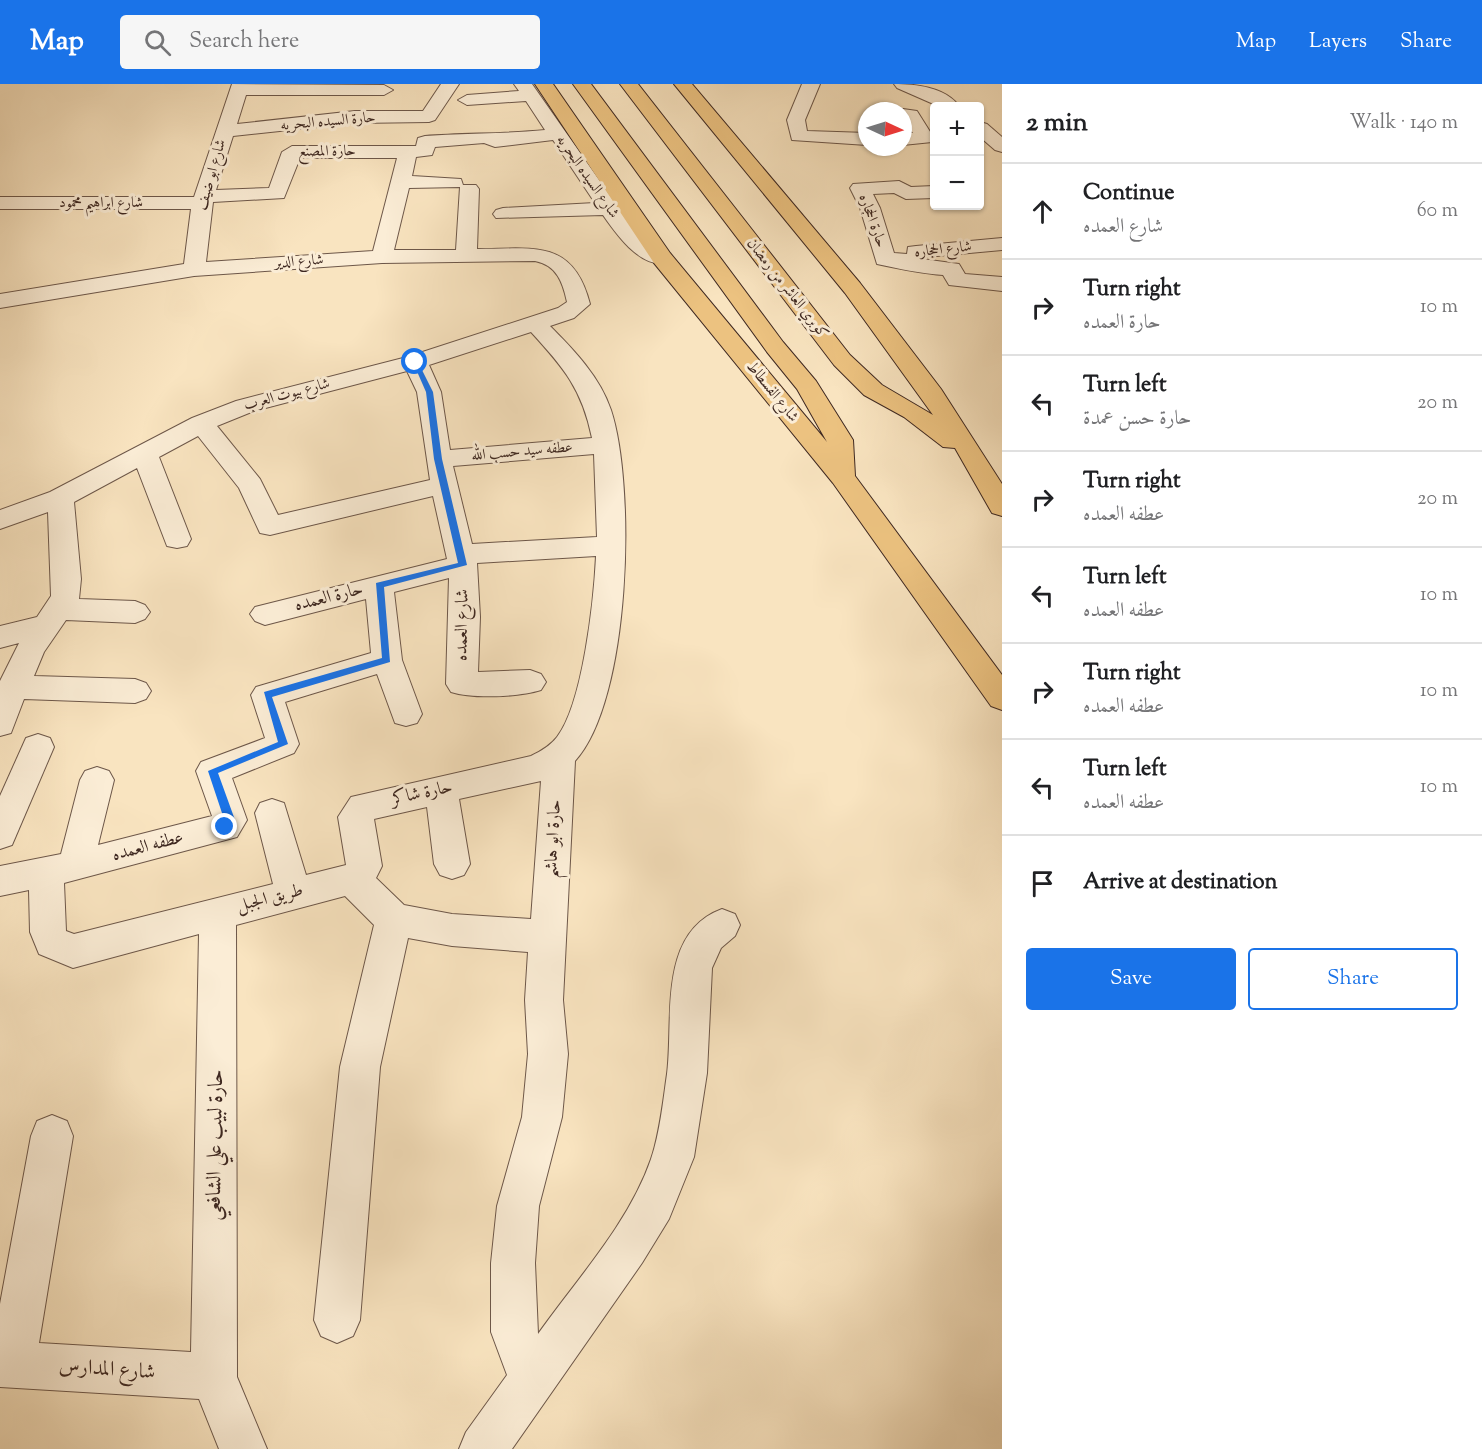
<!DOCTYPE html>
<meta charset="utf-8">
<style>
body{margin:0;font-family:"Sorts Mill Goudy",Amiri,serif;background:#f6f6f6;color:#202124}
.controls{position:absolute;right:18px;top:18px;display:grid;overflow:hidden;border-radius:6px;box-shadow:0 2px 4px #0004}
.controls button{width:54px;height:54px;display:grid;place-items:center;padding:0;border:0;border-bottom:2px solid #e0e0e0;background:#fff;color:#202124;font:30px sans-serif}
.compass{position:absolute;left:858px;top:18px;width:54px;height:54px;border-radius:50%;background:#fff;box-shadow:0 2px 4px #0004;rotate:94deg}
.stop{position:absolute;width:18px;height:18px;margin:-14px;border:4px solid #1a73e8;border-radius:50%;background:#fff}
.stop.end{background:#1a73e8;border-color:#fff;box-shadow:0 2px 6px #0008}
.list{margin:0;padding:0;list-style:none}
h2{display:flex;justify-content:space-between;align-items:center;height:78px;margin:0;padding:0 24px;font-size:26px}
h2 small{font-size:20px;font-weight:400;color:#757577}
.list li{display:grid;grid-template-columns:39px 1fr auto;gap:18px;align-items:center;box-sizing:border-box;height:96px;padding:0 24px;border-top:2px solid #e0e0e0}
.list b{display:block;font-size:22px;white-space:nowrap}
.list p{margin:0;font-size:20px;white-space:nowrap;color:#757577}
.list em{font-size:20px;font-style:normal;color:#757577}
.actions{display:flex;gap:12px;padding:18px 24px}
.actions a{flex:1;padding:14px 0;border:2px solid #1a73e8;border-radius:6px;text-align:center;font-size:21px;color:#1a73e8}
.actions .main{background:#1a73e8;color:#fff}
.icon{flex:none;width:33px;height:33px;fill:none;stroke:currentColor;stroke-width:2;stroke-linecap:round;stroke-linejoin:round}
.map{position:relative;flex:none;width:1002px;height:1365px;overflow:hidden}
header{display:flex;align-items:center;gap:36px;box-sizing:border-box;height:84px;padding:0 30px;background:#1a73e8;color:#fff}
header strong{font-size:28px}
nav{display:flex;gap:33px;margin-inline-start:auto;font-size:21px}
.search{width:420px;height:54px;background:#f6f6f6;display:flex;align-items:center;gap:15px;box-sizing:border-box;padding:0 21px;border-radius:6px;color:#757577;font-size:22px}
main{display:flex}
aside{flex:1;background:#fff}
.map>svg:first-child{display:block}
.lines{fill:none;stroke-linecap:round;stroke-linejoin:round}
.minor-casing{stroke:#6d5749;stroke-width:2}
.primary-casing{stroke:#3e2821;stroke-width:2}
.minor{fill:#fbedd6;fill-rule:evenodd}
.primary{fill:#ecc280;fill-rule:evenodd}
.route{fill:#1a73e8}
.labels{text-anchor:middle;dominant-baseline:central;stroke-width:6;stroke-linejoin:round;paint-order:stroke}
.far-street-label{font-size:15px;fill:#3e2821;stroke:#fbedd6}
.street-label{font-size:18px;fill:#3e2821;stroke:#fbedd6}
.near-street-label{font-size:21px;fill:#3e2821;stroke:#fbedd6}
</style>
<header>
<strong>Map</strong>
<div class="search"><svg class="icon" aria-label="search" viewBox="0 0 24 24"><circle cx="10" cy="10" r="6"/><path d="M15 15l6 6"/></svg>Search here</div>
<nav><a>Map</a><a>Layers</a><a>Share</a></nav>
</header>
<main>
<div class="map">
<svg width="1002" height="1365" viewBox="0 0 1002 1365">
<rect width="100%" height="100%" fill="#f9e4c0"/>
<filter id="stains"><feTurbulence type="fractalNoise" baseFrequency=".00333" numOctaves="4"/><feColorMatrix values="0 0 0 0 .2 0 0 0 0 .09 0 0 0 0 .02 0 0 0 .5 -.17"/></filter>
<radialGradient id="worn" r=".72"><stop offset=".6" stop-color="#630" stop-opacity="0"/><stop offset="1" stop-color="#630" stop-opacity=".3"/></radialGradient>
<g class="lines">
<g class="minor-casing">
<g id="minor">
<path d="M 232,0 L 384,1 L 393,6 L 384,11 L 246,11 L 237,40 L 355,27 L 423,27 L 441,0 L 459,0 L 435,36 L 429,38 L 355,39 L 233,52 L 216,106 L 269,104 L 282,68 L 292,62 L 416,62 L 418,54 L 425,52 C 466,49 505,50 545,46 L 526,17 L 467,21 L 458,16 L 467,11 L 519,7 L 514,0 L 532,0 L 634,146 L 673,174 L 670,179 C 641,186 617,151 603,131 L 496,134 L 493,130 L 496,126 L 503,124 L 595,119 L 553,56 L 495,63 L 484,59 L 435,63 L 432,71 L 416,73 L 412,92 L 461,95 L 463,101 L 476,101 L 479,105 L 477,165 C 533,165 573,154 590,220 L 574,234 L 550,242 C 574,266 600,293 611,326 C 636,402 631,616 575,677 L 563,916 L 568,970 L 562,1033 L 539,1122 L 535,1179 L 538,1250 C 577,1195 629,1139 651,1075 C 660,1049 663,1017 667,990 C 674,935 657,849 722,825 L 735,830 L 740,841 L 735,852 L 721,864 L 712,884 L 707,989 L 694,1073 L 669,1135 L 642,1179 L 512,1365 L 459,1365 L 466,1348 L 507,1291 L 491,1248 L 491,1179 L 497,1122 L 522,1033 L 528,970 L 525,916 L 528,868 L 452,862 L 408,854 L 380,983 L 360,1236 L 353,1252 L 337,1259 L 321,1252 L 314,1236 L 340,983 L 374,841 L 345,812 L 236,841 L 237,1293 L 267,1365 L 219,1365 L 199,1315 L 0,1303 L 0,1220 L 31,1052 L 37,1037 L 52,1031 L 67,1037 L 73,1052 L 39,1259 L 191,1268 L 199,850 L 73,884 L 39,870 L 30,848 L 29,806 L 0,812 L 0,782 L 61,770 L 80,696 L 85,687 L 97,683 L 109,687 L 114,696 L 98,761 L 212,732 L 196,687 L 201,678 L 265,654 L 251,611 L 256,603 L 371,569 L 366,515 L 265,541 L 255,537 L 250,530 L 255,523 L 447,475 L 433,412 L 270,451 L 260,449 L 239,404 L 198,352 L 159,373 L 191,455 L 187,462 L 177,464 L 167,462 L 137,384 L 74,418 L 81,495 L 79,515 L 135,517 L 145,521 L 150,528 L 145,535 L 135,539 L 66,536 L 44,568 L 34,592 L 135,595 L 146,599 L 151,607 L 146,615 L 135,619 L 24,615 L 11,649 L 0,652 L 0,597 L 19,559 L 0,564 L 0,542 L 37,533 L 51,512 L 48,428 L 0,445 L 0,426 L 50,408 L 192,334 L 236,317 L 407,273 L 558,224 L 567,218 C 563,199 557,181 535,177 L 382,179 L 194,192 L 0,224 L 0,210 L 184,180 L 191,125 L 0,125 L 0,113 L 194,113 ZM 300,74 L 397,74 L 373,167 L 206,178 L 213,118 L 284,114 ZM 460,103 L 456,166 L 394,166 L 409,104 ZM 531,248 C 564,284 582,305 592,354 L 450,366 L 441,308 L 429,281 ZM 407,287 L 417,308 L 430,396 L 278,431 L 260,395 L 217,342 L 254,327 ZM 594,370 L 597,453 L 472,460 L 453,382 ZM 596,472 C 594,515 583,620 557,653 C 550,662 541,667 531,672 L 351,713 L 338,733 L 346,781 L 306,791 L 284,719 L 272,715 L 260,719 L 255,729 L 273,800 L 74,850 L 66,847 L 64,799 L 237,753 L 247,736 L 232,694 L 294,669 L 299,660 L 285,618 L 377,590 L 395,639 L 406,642 L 417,639 L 422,630 L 402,576 L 394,508 L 449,494 L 446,600 L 451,608 C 473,615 519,613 541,606 L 546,598 L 541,590 L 530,586 L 478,588 L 480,533 L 477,479 ZM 541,697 L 531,835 L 452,830 L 404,821 L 376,794 L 382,782 L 374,735 L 427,723 L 434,780 L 440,791 L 452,795 L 464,791 L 470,780 L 459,715 Z"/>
<path d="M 802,0 L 820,0 L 805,36 L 807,47 L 867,49 L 867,61 L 792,56 L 787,36 Z"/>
<path d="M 894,0 C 916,0 945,3 959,22 L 938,22 L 897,4 Z"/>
<path d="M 903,25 L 917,27 L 934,54 L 932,58 L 903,61 L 903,49 L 913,49 L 903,35 L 903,27 L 896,27 Z"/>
<path d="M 980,38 L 987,40 L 1002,53 L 1002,68 L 995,66 L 980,53 Z"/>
<path d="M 899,97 L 911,103 L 934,102 L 934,114 L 906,115 L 894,109 L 873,110 L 880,124 L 894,169 L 907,170 L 908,163 L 916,162 L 1002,154 L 1002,166 L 915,174 L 959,180 L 965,190 L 1002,193 L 1002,207 L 949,201 L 943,191 C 919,189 900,185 877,180 L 860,124 L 850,104 L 853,100 Z"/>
<path d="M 38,650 L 50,654 L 54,663 L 12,761 L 0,765 L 0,712 L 26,654 Z"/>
</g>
</g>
<g class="primary-casing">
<g id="primary">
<path d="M 535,0 L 553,0 L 670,169 L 827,358 L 797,305 L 767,268 L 573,0 L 591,0 L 783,258 L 816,297 L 853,356 L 855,392 L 1002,591 L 1002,626 L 991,622 L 833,399 L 654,179 Z"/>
<path d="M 620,0 L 638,0 L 850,271 L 882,301 L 933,331 L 845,209 L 674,0 L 692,0 L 860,199 L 941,305 L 1002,400 L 1002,432 L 992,429 L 955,364 L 943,363 L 904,333 L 864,311 L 834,281 Z"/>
</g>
</g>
<use href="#minor" class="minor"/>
<use href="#primary" class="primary"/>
</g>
<path class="route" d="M 412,276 L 418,278 L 433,308 L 442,375 L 467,481 L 384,503 L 390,578 L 272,613 L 288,660 L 218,689 L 235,736 L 229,746 L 222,746 L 220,743 L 224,735 L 208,687 L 278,658 L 264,608 L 382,574 L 376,499 L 458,479 L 434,375 L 426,308 Z"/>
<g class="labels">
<g class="far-street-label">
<text transform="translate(328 38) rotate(-5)">حارة السيده البحريه</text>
<text transform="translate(327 68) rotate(-1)">حارة المصنع</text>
<text transform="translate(212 91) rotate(-74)">شارع ابو ضيف</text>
<text transform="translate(587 93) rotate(55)">شارع السيده البحريه</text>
<text x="101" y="119">شارع ابراهيم محمود</text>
<text transform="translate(872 137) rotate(70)">حارة الحجاره</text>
<text transform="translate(943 166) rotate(-6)">شارع الحجاره</text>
<text transform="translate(299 178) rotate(-4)">شارع الدير</text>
<text transform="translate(787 205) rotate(52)">كوبري العاشر من رمضان</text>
<text transform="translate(772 308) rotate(51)">شارع الفسطاط</text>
<text transform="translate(287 311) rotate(-15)">شارع بيوت العرب</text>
<text transform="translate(522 368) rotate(-5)">عطفه سيد حسب الله</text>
</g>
<g class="street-label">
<text transform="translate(329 514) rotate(-14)">حارة العمده</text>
<text transform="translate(463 541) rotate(-89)">شارع العمده</text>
<text transform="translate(422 710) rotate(-12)">حارة شاكر</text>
<text transform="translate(554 755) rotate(-87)">حارة ابو هاشم</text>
<text transform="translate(148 763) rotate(-15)">عطفه العمده</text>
<text transform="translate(270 815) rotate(-14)">طريق الجبل</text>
</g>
<g class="near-street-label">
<text transform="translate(216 1061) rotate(-89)">حارة لبيب علي الشافعي</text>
<text transform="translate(107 1286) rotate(4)">شارع المدارس</text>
</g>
</g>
<rect width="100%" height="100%" filter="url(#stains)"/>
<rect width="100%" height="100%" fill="url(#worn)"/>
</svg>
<div class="controls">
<button>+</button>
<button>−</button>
</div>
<svg class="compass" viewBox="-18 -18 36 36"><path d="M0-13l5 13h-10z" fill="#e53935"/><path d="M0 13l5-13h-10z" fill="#757577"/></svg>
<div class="stop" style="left:415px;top:278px"></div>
<div class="stop end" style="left:225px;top:743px"></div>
</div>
<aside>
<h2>2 min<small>Walk · 140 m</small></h2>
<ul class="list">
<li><svg class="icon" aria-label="ahead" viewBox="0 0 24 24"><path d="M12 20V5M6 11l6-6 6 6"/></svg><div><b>Continue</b><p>شارع العمده</p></div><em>60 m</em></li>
<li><svg class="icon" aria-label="right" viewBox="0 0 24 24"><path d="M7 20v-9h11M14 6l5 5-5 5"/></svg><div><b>Turn right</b><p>حارة العمده</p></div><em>10 m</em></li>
<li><svg class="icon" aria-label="left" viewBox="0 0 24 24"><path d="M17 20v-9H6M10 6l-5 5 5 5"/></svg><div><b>Turn left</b><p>حارة حسن عمدة</p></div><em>20 m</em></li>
<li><svg class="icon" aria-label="right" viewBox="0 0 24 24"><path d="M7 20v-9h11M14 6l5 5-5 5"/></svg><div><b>Turn right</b><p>عطفه العمده</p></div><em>20 m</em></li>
<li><svg class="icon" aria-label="left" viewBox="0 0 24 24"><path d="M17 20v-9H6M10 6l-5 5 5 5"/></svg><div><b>Turn left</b><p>عطفه العمده</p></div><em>10 m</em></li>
<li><svg class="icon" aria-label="right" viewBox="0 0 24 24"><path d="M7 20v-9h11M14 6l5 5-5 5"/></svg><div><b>Turn right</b><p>عطفه العمده</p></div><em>10 m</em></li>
<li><svg class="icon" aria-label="left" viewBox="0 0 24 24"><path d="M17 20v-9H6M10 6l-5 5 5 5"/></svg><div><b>Turn left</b><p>عطفه العمده</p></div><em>10 m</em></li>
<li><svg class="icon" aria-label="arrive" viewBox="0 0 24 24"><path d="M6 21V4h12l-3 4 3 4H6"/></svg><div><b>Arrive at destination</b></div></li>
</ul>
<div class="actions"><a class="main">Save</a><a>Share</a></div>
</aside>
</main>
